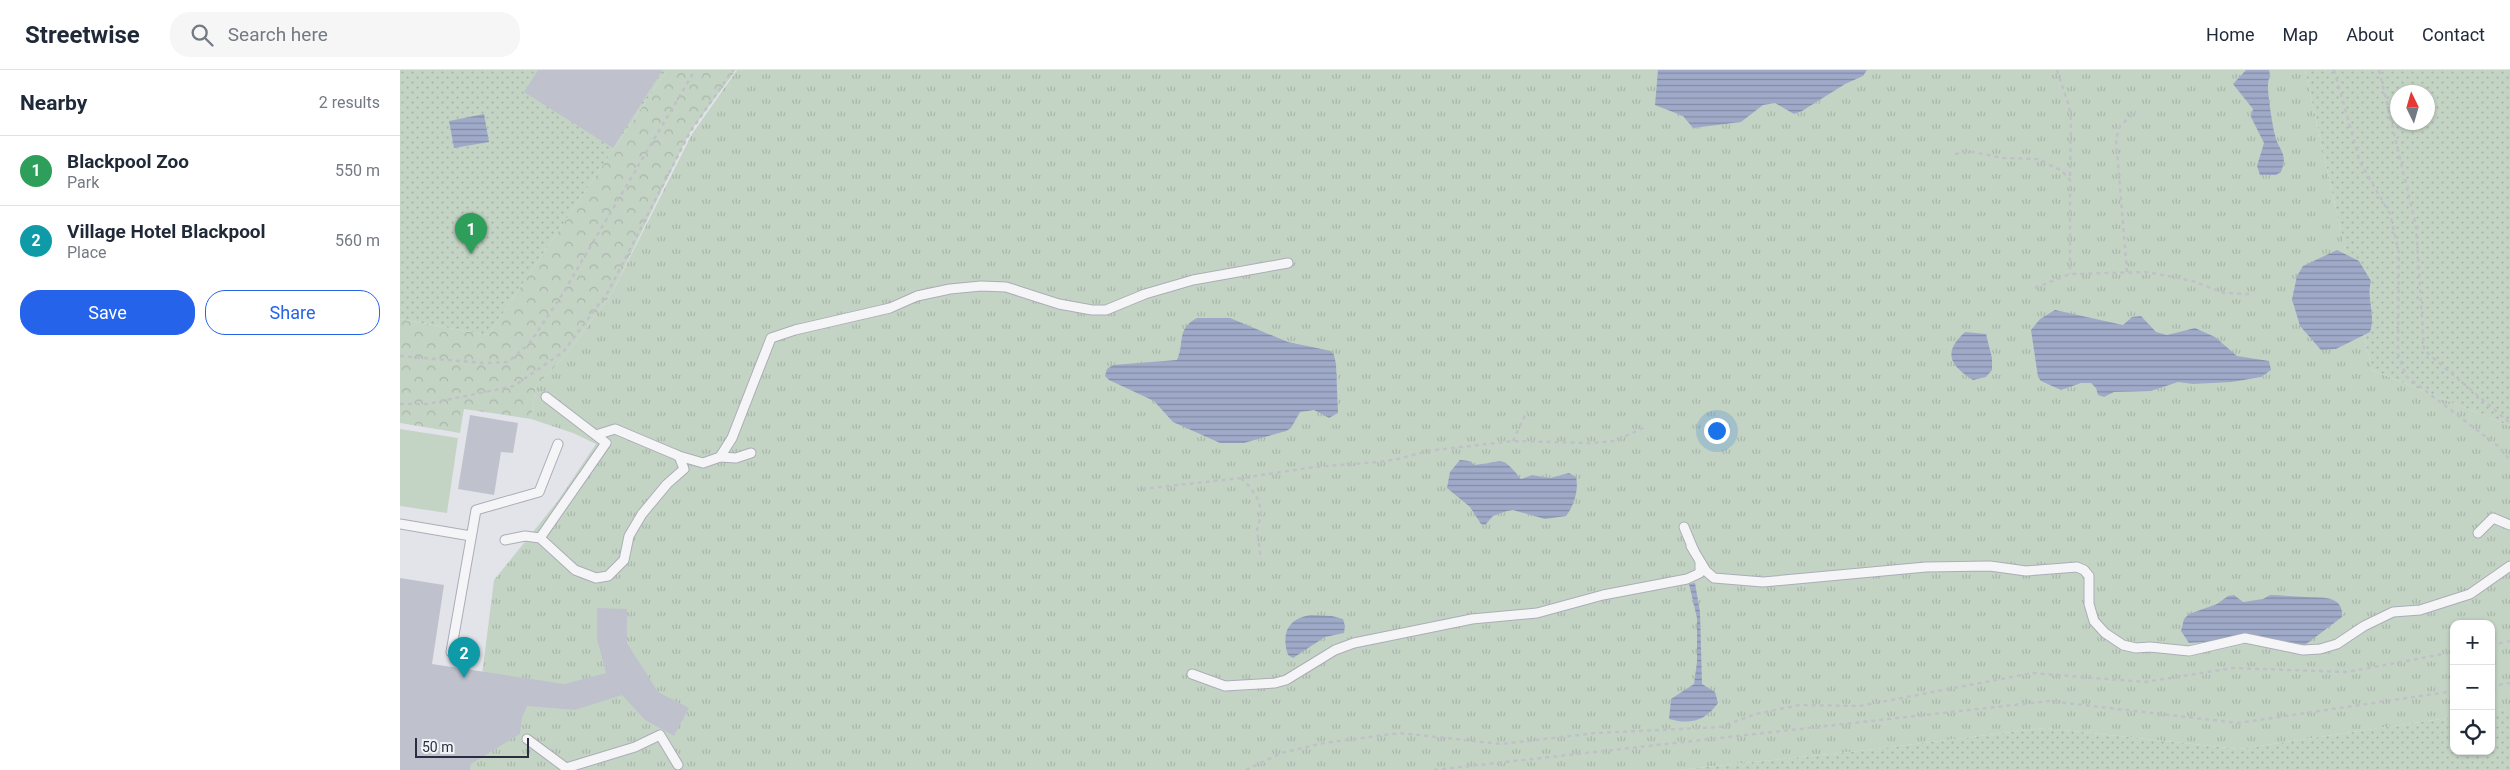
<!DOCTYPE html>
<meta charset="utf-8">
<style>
body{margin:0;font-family:Roboto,sans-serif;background:#f6f6f7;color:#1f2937}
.controls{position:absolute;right:15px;bottom:15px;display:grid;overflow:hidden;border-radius:10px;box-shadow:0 1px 4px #0004}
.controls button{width:45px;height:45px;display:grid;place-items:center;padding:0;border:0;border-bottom:1px solid #e0e1e3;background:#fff;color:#1f2937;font:25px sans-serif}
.compass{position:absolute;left:1990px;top:15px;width:45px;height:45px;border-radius:50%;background:#fff;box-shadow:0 1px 4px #0004;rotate:355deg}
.scale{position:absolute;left:15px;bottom:12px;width:114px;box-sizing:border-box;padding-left:5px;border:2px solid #2b2e41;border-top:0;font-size:14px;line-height:18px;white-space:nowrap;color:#2b2e41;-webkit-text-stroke:4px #f2f3f7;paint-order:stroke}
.you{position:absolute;left:1316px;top:360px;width:18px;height:18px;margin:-12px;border:4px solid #fff;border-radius:50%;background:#1a73e8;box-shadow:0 0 0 8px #1a73e833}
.badge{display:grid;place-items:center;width:32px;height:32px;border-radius:50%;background:#2563eb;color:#fff;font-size:16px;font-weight:700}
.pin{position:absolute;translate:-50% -41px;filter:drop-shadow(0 1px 2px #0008)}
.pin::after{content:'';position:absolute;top:26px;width:18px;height:15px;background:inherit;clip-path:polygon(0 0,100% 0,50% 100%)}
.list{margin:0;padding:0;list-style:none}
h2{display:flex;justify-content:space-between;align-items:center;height:65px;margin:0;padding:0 20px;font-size:21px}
h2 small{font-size:16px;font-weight:400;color:#747a83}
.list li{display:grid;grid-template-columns:32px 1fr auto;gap:15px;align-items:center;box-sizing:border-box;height:70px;padding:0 20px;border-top:1px solid #e0e1e3}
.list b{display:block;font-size:19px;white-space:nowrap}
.list p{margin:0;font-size:16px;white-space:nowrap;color:#747a83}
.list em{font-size:16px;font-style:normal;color:#747a83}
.actions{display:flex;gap:10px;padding:15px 20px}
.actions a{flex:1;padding:11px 0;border:1px solid #2563eb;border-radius:20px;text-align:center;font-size:18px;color:#2563eb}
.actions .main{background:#2563eb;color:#fff}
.icon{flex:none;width:28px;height:28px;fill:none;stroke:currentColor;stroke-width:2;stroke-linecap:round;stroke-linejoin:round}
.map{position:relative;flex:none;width:2110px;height:700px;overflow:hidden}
header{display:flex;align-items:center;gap:30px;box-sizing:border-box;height:70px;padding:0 25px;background:#fff;border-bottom:1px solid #e0e1e3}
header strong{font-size:24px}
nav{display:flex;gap:28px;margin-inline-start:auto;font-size:18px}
.search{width:350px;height:45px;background:#f6f6f7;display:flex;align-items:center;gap:12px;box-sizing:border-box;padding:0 18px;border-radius:20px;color:#747a83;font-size:19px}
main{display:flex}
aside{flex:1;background:#fff}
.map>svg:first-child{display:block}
.grass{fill:url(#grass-tufts)}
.forest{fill:url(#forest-crowns)}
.park{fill:url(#park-dots);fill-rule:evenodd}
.garden{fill:#c4d4c4}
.water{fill:url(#water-rules)}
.building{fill:#bfc2cd}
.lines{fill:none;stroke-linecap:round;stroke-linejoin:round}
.service-casing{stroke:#abadb7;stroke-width:11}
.path{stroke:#c0c1c8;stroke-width:2.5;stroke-dasharray:4 4;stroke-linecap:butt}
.service{stroke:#f5f5f8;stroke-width:9}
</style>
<header>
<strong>Streetwise</strong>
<div class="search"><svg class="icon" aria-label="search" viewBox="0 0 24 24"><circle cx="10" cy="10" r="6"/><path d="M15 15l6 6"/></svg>Search here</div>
<nav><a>Home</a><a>Map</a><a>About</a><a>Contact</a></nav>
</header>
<main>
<aside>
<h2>Nearby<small>2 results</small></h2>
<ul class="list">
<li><span class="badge" style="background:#2e9e5b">1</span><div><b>Blackpool Zoo</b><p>Park</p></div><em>550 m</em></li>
<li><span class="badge" style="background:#0f9aa8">2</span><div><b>Village Hotel Blackpool</b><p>Place</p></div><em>560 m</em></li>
</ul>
<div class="actions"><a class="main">Save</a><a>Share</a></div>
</aside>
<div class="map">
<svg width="2110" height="700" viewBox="0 0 2110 700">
<defs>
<pattern id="grass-tufts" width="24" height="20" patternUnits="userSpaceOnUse" patternTransform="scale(1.25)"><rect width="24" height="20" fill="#c4d4c4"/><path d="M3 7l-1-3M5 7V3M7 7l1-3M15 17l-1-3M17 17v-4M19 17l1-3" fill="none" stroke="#a9b6aa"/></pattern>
<pattern id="forest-crowns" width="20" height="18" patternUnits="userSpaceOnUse" patternTransform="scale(1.25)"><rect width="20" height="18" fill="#c4d4c4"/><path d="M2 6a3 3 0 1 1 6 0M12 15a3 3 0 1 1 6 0" fill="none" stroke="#a9b6aa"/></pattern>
<pattern id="park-dots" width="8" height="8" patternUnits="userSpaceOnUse" patternTransform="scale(1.25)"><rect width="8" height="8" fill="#c4d4c4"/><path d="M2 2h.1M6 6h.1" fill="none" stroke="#a9b6aa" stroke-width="1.8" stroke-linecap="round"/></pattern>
<pattern id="water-rules" width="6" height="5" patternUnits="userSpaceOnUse" patternTransform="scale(1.25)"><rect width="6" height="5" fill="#9faac9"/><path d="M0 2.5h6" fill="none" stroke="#828ba5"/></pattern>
</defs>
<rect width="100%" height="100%" fill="#e2e4ea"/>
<path class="grass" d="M 337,0 L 1905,0 L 1972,300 L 2110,356 L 2110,638 L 2091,641 L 2091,554 L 2054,554 L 2054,647 L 1839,679 L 1644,658 L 1467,680 L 1278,700 L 70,700 L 94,510 L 157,432 L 196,374 L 173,363 L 131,349 L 136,316 L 166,285 L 212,223 L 292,64 Z"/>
<path class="forest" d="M 267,0 L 336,0 L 290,62 L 212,223 L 166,285 L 136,316 L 131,349 L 64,339 L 60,363 L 0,353 L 0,249 L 88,265 Z"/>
<g class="park">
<path d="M 0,0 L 267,0 L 88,265 L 0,249 Z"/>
<path d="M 1905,0 L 2110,0 L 2110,356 L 1972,300 ZM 1998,22 L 2028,22 L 2028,52 L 1998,52 Z"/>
<path d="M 2110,638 L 2110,700 L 1278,700 L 1467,680 L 1644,658 L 1839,679 L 2054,647 L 2054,681 L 2091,681 L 2091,641 Z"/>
</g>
<path class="garden" d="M 0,359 L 58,368 L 47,443 L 0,436 Z"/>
<g class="water">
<path d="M 1258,0 L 1467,0 L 1463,6 L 1445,14 L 1402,41 L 1394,44 L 1375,33 L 1363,35 L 1341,52 L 1293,58 L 1283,46 L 1255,35 Z"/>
<path d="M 1846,0 L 1869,0 C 1871,6 1868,9 1868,15 C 1868,27 1872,53 1875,65 C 1878,81 1889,82 1881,102 L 1876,105 L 1860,105 L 1857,96 L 1864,73 L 1851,47 L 1853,39 L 1833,14 Z"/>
<path d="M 84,44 L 89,72 L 54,78 L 49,51 Z"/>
<path d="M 1937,180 L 1959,191 L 1971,211 C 1966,229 1976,243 1970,262 L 1936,279 L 1921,280 L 1900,256 L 1892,229 L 1897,206 L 1903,196 Z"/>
<path d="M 1655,240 L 1723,255 L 1732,247 L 1741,246 L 1756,262 L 1767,265 L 1795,258 L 1815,267 L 1837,286 L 1869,291 L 1871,300 L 1861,307 L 1832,312 L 1793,314 L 1778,312 L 1751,321 L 1714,322 L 1704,327 L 1698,325 L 1696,318 L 1691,313 L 1681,313 L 1661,320 L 1641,311 L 1638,307 L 1631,260 L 1640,249 Z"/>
<path d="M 797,248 L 830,248 L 888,272 L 931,281 L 934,285 L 936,294 L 938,343 L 929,348 L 914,340 L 900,342 L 891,358 L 886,361 L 844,373 L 820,373 L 773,352 L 754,331 L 709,310 L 705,306 L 707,299 L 713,295 L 777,290 C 785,272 776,259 797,248 Z"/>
<path d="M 1565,262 L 1586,264 L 1592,288 L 1592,300 L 1586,307 L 1573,310 C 1549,295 1543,282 1565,262 Z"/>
<path d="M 1060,390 L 1069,391 L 1075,395 C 1105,392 1100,384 1121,409 L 1132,405 L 1150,408 L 1169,403 L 1176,407 C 1179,419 1174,436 1166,446 L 1145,449 L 1113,440 L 1107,441 L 1093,446 L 1085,455 L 1081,454 L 1070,437 L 1047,418 L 1050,402 Z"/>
<path d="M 1295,513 L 1300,542 L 1302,614 L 1315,622 L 1318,633 C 1305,651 1291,655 1269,649 L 1271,629 L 1294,614 L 1297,592 L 1297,548 L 1289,514 Z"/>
<path d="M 1834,525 L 1843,532 L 1863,529 L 1870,525 C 1882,525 1894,527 1907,527 C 1922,528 1944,525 1942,547 L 1905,575 L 1843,564 L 1818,571 L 1789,573 L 1781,561 L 1784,549 L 1789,544 L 1817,534 L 1828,526 Z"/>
<path d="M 911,545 L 932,546 L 943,549 L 945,556 L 944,563 L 925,567 L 893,588 L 888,585 C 881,563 888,548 911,545 Z"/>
</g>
<g class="building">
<path d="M 138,0 L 261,0 L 262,1 L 213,78 L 124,22 Z"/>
<path d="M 70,345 L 118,353 L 113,383 L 101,382 L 94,425 L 58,419 Z"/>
<path d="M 0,508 L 44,515 L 32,594 L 164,614 L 206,603 L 197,569 L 197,538 L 227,539 L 227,573 L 258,622 L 289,638 L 274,666 L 245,650 L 222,625 L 175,640 L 127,636 L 122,648 L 120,664 L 71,694 L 70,700 L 0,700 Z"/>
</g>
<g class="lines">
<g class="service-casing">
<g id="service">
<path d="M 196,365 L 215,359 L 279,386 L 303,393 L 320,387 L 332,368 L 371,268 L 395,260 L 490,238 L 517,226 L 550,219 L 581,216 L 606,217 L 659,234 L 692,240 L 706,240 L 745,224 L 793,210 L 888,193"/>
<path d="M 320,387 L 336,388 L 351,383"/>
<path d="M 0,454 L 71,466"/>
<path d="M 1284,457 L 1294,481"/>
<path d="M 2078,463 L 2093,448 L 2110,455"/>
<path d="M 140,468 L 206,373 L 146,327"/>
<path d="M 105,470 L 125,466 L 140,468 L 175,500 L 196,508 L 208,506 L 224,490 L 229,466 L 242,444 L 267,414 L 284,399 L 279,386"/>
<path d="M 1291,476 L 1306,501 L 1314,508 L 1363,512 L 1526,497 L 1590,496 L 1626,501 L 1677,497 L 1684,500 L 1689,506 L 1689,534 L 1694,551 L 1705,563 L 1723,575 L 1736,578 L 1750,577 L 1789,581 L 1845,568 L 1903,580 L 1920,579 L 1937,574 L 1964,556 L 1993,542 L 2020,540 L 2070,524 L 2110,496"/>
<path d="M 51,582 L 76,440 L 139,422 L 158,374"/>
<path d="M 792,604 L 825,616 L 875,613 L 886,610 L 935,580 L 954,573 L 1072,549 L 1137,543 L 1203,525 L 1287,509 L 1300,503 L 1300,492"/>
<path d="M 127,669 L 166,698 L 235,677 L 260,665 L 278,695"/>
</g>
</g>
<g class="path">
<path d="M 1657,0 L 1669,36 L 1671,51 L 1670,108"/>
<path d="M 1934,0 L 1960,92 L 1990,144 L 1999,183 L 1998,284 L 2006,306 L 2098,376 L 2110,390"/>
<path d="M 1979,0 L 2016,156 L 2024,280 L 2110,353"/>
<path d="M 138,11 L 145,0"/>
<path d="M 130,23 L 138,11 L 133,8"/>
<path d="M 1555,84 L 1573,82 L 1604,88 L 1638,89 L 1662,101 L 1670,110 L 1670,204"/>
<path d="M 1727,202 L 1716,69 L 1720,56 L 1736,41"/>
<path d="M 1635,218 L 1670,204 L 1747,202 L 1793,211 L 1824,223 L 1849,224"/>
<path d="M 0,286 L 84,293 L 108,292 L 129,274 L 160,228 L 295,0"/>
<path d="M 0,334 L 27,334 L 114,316 L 163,282 L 208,222 L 290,62 L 333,0"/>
<path d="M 1113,371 L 1127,341"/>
<path d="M 841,408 L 850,417 L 859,431 L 861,445 L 857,460 L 861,489"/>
<path d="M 742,419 L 841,408 L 915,397 L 978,392 L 998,389 L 1027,381 L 1113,371 L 1190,373 L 1215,371 L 1247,356"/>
<path d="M 2091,575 L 2110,571"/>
<path d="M 2091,616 L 2110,613"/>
<path d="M 846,700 L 881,683 L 924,673 L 1000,663 L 1101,674 L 1196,663 L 1320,657 L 1356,644 L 1400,635 L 1460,636 L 1632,603 L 1745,612 L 1833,598 L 1947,602 L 2054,582"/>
<path d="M 1034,700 L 1649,631 L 1838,653 L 2054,621"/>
</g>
<use href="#service" class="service"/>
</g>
</svg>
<div class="controls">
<button>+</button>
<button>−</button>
<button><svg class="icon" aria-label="locate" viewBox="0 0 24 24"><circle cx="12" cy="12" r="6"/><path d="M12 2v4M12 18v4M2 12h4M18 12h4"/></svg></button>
</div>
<svg class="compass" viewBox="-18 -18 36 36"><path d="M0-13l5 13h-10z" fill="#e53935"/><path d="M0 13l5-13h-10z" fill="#747a83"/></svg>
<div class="scale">50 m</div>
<div class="you"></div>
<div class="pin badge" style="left:71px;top:184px;background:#2e9e5b">1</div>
<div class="pin badge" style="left:64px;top:608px;background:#0f9aa8">2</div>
</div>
</main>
